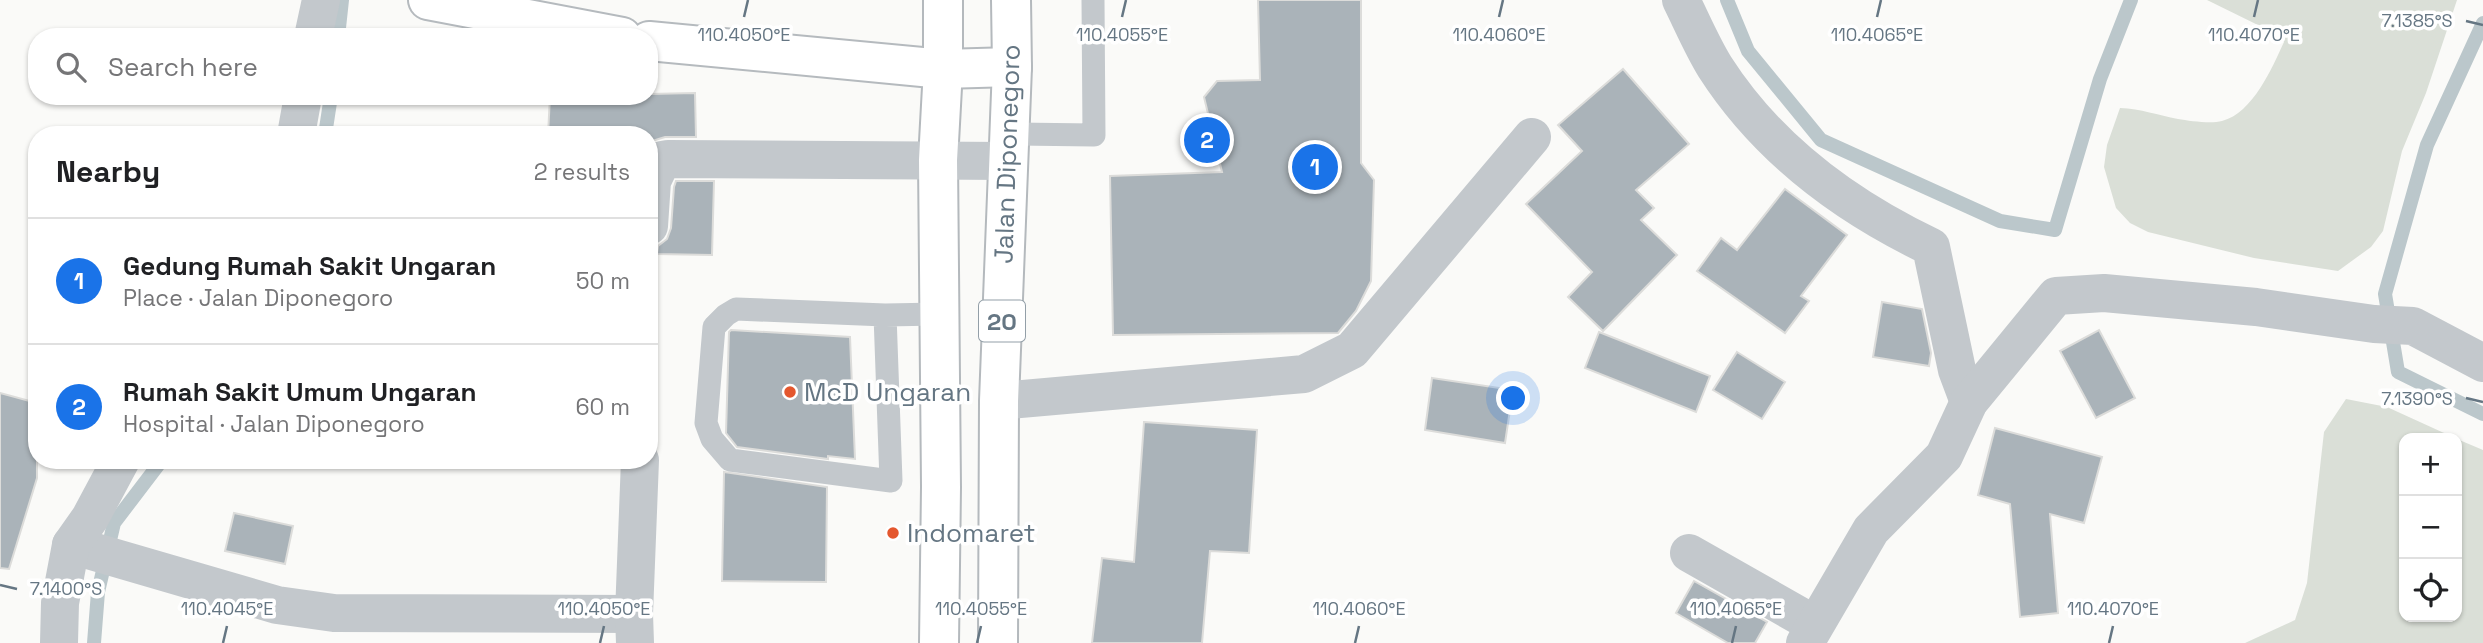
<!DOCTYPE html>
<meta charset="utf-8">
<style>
body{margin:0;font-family:"Space Grotesk",sans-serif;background:#f2f2f2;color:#202124}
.controls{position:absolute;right:21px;bottom:21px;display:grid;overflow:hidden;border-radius:14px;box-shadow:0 2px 5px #0004}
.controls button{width:63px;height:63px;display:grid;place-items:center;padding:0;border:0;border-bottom:2px solid #e0e0e0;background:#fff;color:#202124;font:35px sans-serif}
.you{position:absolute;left:1514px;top:399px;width:24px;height:24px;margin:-18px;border:5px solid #fff;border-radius:50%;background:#1a73e8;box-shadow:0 0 0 10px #1a73e833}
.badge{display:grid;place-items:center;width:46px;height:46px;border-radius:50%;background:#1a73e8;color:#fff;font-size:23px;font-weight:700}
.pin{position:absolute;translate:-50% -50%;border:4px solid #fff;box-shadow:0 2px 7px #0006}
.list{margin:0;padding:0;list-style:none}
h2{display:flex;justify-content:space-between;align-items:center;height:91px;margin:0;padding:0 28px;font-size:30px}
h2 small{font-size:23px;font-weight:400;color:#757577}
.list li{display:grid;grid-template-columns:46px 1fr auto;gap:21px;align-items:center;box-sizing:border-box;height:126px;padding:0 28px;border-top:2px solid #e0e0e0}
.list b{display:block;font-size:26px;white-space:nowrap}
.list p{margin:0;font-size:23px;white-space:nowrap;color:#757577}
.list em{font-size:23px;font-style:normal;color:#757577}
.icon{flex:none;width:38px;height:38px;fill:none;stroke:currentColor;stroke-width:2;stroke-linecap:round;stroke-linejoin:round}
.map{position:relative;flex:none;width:2483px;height:643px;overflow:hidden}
.search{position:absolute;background:#fff;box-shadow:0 2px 5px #0004;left:28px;top:28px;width:630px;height:77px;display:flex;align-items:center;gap:18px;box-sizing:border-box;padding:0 24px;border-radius:28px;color:#757577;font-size:26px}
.panel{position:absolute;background:#fff;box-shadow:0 2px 5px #0004;left:28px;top:126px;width:630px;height:343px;border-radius:28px}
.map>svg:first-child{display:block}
.green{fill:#dadfd7}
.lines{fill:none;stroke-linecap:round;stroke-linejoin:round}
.stream{stroke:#bbc7cb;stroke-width:14}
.building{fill:#aab3b9;stroke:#dcdcda;stroke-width:2}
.primary-casing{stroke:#b5babe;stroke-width:42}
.trunk-casing{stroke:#b4b9bd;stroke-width:42}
.service{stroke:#c3c8cc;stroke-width:23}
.minor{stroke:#c3c8cc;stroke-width:38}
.primary{stroke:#fff;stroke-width:38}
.trunk{stroke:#fff;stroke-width:38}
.ticks{fill:none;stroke:#657683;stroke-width:2.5}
.poi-dot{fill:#e4572e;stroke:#fff;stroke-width:2.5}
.labels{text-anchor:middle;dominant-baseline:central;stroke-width:7;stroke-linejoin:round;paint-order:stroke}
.shield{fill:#fff;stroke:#939fa8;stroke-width:2}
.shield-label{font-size:24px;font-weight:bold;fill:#657683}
.street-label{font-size:26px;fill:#657683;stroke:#fff}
.poi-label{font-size:26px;fill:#657683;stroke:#fff;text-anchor:start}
.ticks-label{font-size:18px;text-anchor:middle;fill:#657683;stroke:#fff;stroke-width:7;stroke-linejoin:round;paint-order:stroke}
</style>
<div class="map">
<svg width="2483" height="643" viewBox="0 0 2483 643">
<rect width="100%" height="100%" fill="#fafaf8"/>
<g class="green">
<path d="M 2207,0 L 2457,0 L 2426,93 L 2402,151 L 2383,231 L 2371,247 L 2338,271 L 2254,258 L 2148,232 L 2130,223 L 2116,208 L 2104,167 L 2107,145 L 2120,108 C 2141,109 2158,115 2178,119 C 2190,121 2211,124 2222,121 C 2253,113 2272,68 2284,42 L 2266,29 Z"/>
<path d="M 2346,399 L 2387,407 L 2455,438 L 2404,438 L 2404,617 L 2457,617 L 2457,439 L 2483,450 L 2483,643 L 2245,643 L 2295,620 L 2307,583 L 2324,432 Z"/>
</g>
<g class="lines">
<g class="stream">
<path d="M 1727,0 L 1748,51 L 1821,140 L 2000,221 L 2055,230 L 2100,79 L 2131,0"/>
<path d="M 2483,23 L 2427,145 L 2385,294 L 2398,372 L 2483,414"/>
<path d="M 338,37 L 342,0"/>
<path d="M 325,135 L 331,96"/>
<path d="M 94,643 L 98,592 L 114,523 L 162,460"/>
</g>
</g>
<g class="building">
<path d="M 1258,0 L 1361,0 L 1361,163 L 1374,180 L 1371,281 L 1356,311 L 1338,333 L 1113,335 L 1110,176 L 1222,172 L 1204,97 L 1217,81 L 1260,80 Z"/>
<path d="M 1623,69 L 1689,144 L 1636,190 L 1654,208 L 1641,220 L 1677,255 L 1603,331 L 1568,297 L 1592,272 L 1526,204 L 1582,151 L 1558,125 Z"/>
<path d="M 695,93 L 696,137 L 665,137 L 649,142 L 649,135 L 548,135 L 550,96 L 644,99 L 644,96 L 649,96 L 649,94 Z"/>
<path d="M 676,181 L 714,181 L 712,255 L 657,254 L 658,246 L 667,239 L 671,228 L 674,187 Z"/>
<path d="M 1785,189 L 1847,235 L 1801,296 L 1809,301 L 1785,333 L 1697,271 L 1721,238 L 1737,250 Z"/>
<path d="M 1882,302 L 1922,309 L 1931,353 L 1929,366 L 1873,357 Z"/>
<path d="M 731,330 L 850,337 L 855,459 L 828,456 L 828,459 L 737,447 L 726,433 L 729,332 Z"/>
<path d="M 2099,330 L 2135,398 L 2096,418 L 2060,351 Z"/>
<path d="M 1599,332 L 1710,376 L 1696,412 L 1585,368 Z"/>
<path d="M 1737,352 L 1785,382 L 1762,419 L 1713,390 Z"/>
<path d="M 1432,378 L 1513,390 L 1505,443 L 1425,430 Z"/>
<path d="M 0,393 L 37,403 L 37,478 L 9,569 L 0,568 Z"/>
<path d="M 1144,422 L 1257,430 L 1249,553 L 1210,551 L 1202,643 L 1092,643 L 1102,558 L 1134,562 Z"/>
<path d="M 1995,428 L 2102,457 L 2084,523 L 2050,514 L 2058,613 L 2020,617 L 2010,504 L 1978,495 Z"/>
<path d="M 724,472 L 827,487 L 826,582 L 722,581 Z"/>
<path d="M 234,513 L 293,526 L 285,564 L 225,551 Z"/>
<path d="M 1694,581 L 1767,622 L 1755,643 L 1728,643 L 1676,613 Z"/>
</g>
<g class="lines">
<g class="primary-casing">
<g id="primary">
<path d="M 428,0 L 622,37"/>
<path d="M 649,41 L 943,69 L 1012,67"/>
</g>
</g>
<g class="trunk-casing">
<g id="trunk">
<path d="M 939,643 L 941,487 L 938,160 L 943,69 L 943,0"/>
<path d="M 998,643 L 999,401 L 1012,67 L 1011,0"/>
</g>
</g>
<g class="service">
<path d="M 1009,134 L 1094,135 L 1093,0"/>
<path d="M 885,315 L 891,481 L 730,460 L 712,439 L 706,423 L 714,327 L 726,315 L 736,309 L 885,315 L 939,314"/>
</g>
<g class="minor">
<path d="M 1681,0 C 1692,22 1702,46 1715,67 C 1767,148 1845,206 1931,247 L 1957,370 L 1969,402"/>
<path d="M 313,37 L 321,0"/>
<path d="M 296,135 L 303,96"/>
<path d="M 649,226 L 652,181 L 662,160 L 668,159 L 1008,161"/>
<path d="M 999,401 L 1304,374 L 1352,350 L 1532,137"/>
<path d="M 71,545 L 277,605 L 334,613 L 634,614"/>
<path d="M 1689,553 L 1814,624"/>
<path d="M 59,643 L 60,603 L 71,545 L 90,518 L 121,460"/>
<path d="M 635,643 L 634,614 L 640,460"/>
<path d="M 1805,643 L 1871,530 L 1944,456 L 1969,402 L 2056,296 L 2104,293 L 2256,307 L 2374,324 L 2413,326 L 2483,363"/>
</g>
<use href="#primary" class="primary"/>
<use href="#trunk" class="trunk"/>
</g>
<path class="ticks" d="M 744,17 L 748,0M 1122,17 L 1126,0M 1499,17 L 1503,0M 1877,17 L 1881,0M 2254,17 L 2258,0M 2466,21 L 2483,25M 2466,398 L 2483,402M 0,585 L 17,589M 223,643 L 227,626M 600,643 L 604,626M 977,643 L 981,626M 1355,643 L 1359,626M 1732,643 L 1736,626M 2109,643 L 2113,626"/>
<g class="poi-dot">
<circle cx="790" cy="392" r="7"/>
<circle cx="893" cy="533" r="7"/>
</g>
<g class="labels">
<rect class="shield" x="979" y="300.5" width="46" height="41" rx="5"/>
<g class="shield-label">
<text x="1002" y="321">20</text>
</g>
<g class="street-label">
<text transform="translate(1007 154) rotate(-88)">Jalan Diponegoro</text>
</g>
<g class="poi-label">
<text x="804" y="392">McD Ungaran</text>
<text x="907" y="533">Indomaret</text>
</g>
</g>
<g class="ticks-label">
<text x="2417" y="27">7.1385°S</text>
<text x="744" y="41">110.4050°E</text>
<text x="1122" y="41">110.4055°E</text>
<text x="1499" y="41">110.4060°E</text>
<text x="1877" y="41">110.4065°E</text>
<text x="2254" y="41">110.4070°E</text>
<text x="2417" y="405">7.1390°S</text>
<text x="66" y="595">7.1400°S</text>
<text x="227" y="615">110.4045°E</text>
<text x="604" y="615">110.4050°E</text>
<text x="981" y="615">110.4055°E</text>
<text x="1359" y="615">110.4060°E</text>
<text x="1736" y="615">110.4065°E</text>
<text x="2113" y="615">110.4070°E</text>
</g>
</svg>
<div class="controls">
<button>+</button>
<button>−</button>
<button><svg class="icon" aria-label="locate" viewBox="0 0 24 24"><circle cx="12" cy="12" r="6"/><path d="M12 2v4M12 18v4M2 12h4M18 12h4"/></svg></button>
</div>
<div class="you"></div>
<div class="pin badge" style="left:1315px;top:167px">1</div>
<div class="pin badge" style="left:1207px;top:140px">2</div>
<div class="search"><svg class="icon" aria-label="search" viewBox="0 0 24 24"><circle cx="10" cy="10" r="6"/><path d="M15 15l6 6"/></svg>Search here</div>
<section class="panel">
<h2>Nearby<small>2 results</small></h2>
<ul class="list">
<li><span class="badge">1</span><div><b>Gedung Rumah Sakit Ungaran</b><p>Place · Jalan Diponegoro</p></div><em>50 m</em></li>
<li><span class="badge">2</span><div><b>Rumah Sakit Umum Ungaran</b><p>Hospital · Jalan Diponegoro</p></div><em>60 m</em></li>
</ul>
</section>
</div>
